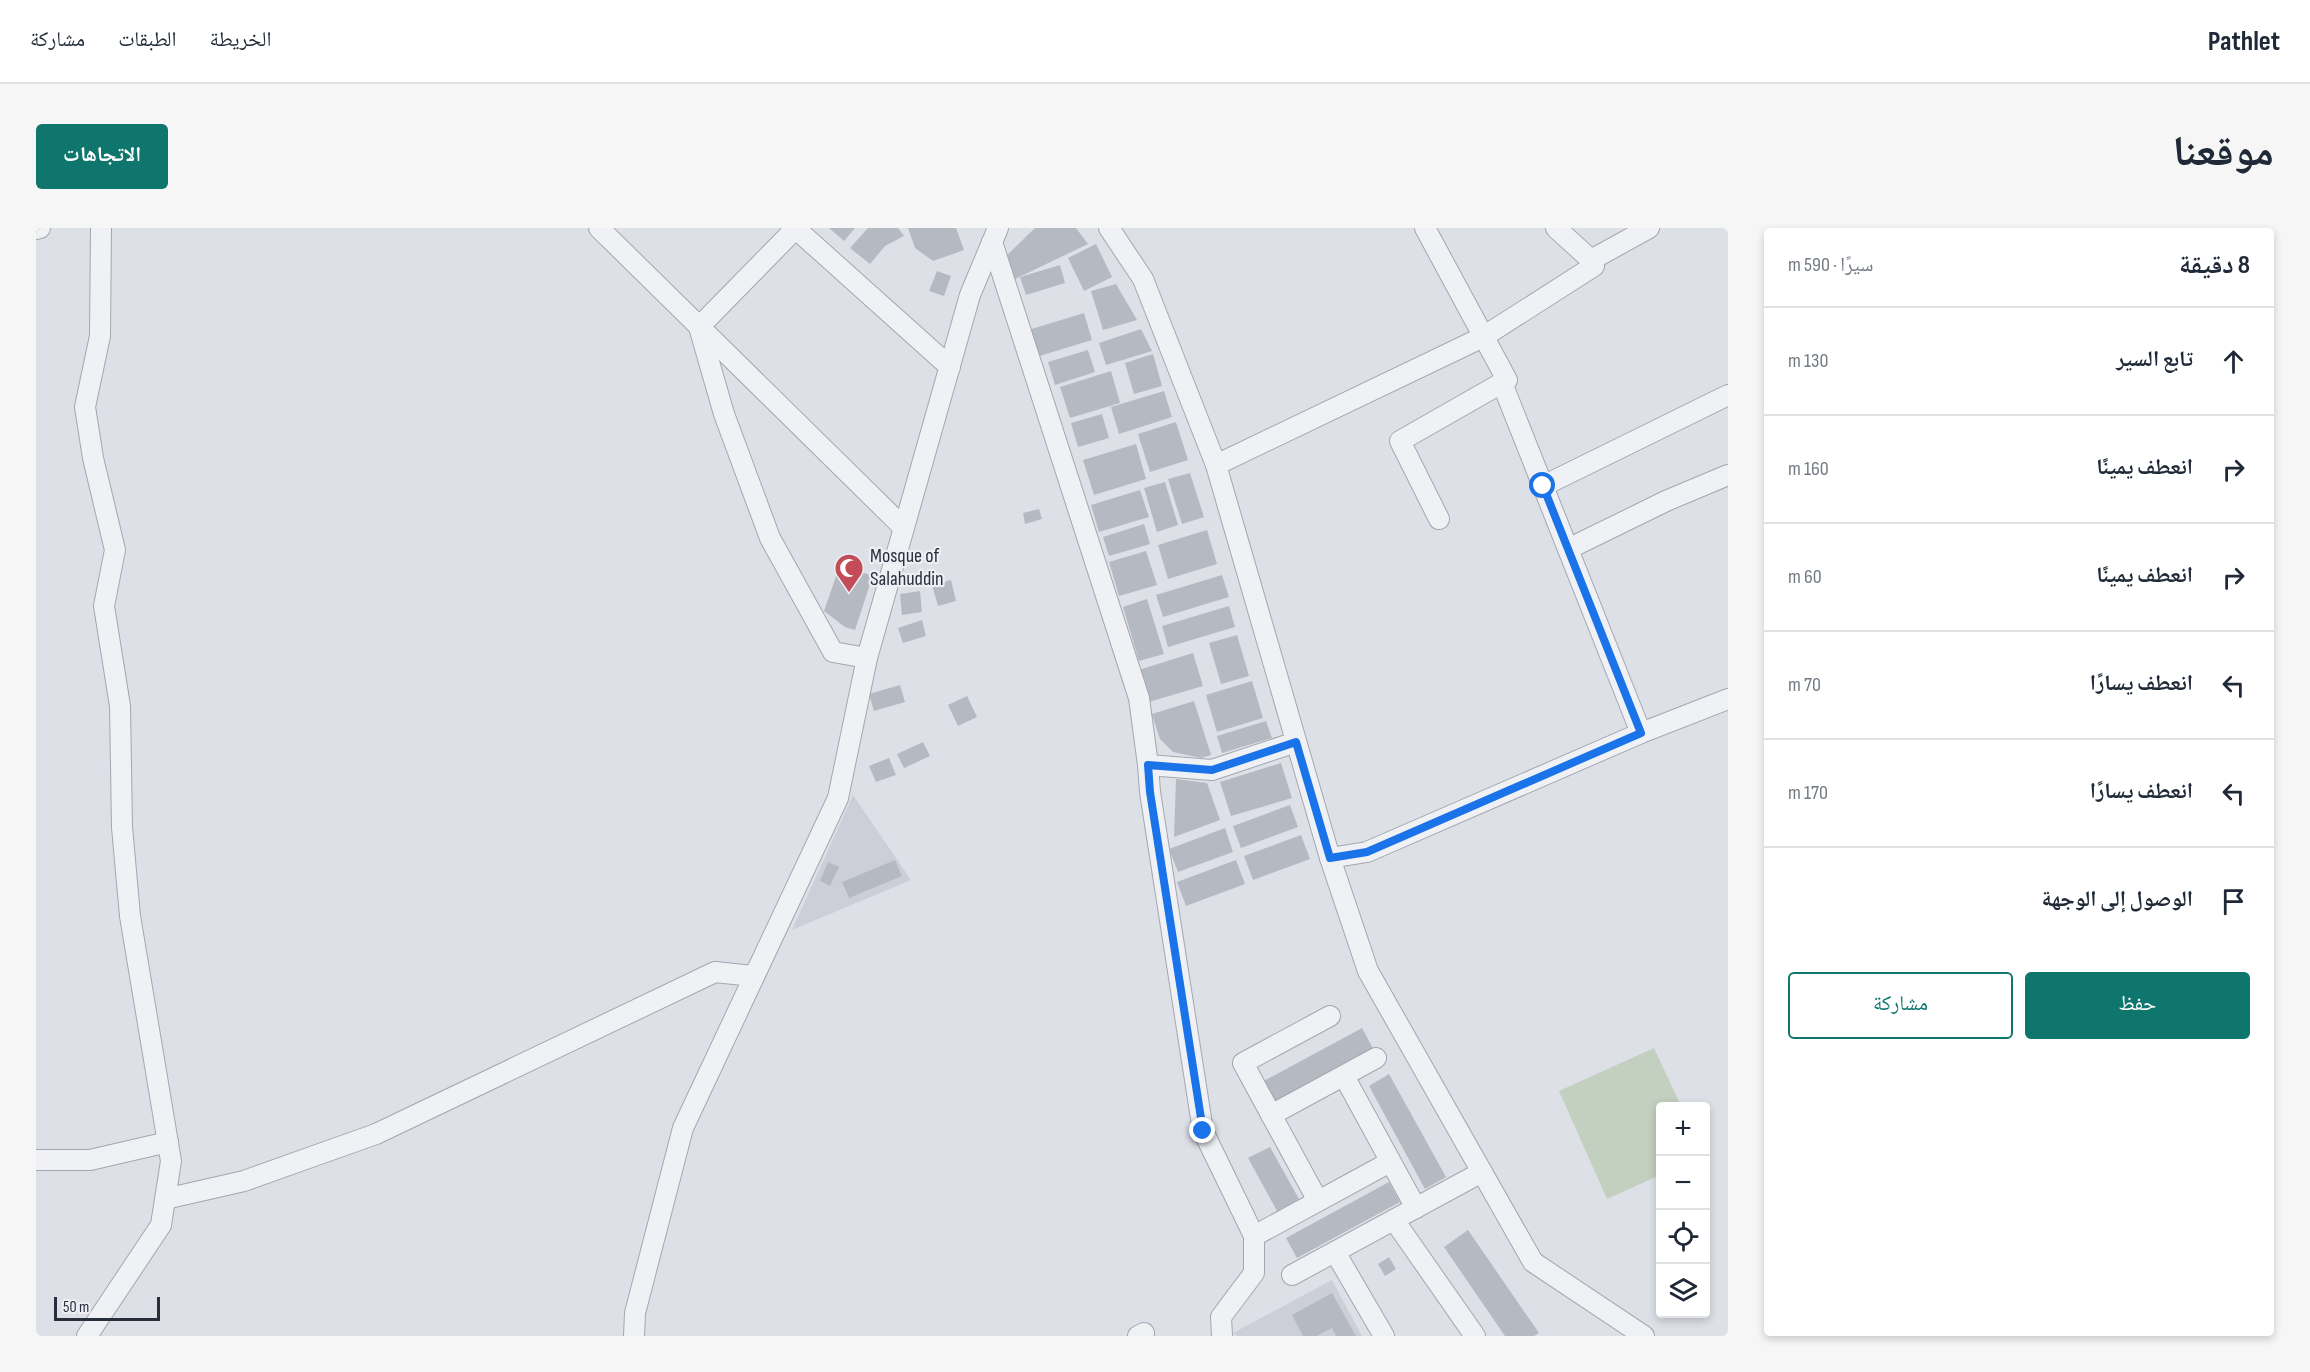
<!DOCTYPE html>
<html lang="ar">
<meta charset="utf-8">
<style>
body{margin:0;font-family:"Sofia Sans Condensed","Noto Naskh Arabic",sans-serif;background:#f6f6f7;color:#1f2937;direction:rtl}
.controls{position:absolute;right:18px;bottom:18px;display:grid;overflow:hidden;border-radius:6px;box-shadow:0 3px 9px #0003}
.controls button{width:54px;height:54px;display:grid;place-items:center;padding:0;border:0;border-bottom:2px solid #e0e1e3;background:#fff;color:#1f2937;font:30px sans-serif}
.scale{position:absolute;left:18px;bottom:15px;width:106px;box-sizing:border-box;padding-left:6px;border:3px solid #282e3b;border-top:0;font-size:16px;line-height:21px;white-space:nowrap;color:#282e3b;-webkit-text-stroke:4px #edeff4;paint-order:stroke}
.stop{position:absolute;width:18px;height:18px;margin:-14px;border:4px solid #1a73e8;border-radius:50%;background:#fff}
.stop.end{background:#1a73e8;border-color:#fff;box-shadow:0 2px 6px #0008}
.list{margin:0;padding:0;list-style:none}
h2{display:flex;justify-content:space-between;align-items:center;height:78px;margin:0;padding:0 24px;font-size:26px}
h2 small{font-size:20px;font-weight:400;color:#747a83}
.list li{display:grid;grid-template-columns:39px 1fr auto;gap:18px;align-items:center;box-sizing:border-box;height:108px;padding:0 24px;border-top:2px solid #e0e1e3}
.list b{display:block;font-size:22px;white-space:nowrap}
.list em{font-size:20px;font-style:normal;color:#747a83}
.actions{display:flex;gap:12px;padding:18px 24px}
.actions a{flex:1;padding:14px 0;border:2px solid #0f766e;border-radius:6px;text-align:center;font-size:21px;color:#0f766e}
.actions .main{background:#0f766e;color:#fff}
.icon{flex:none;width:33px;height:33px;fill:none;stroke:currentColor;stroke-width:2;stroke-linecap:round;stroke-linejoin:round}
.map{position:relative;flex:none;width:1692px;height:1108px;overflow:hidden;direction:ltr;border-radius:6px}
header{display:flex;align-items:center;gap:36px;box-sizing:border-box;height:84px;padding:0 30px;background:#fff;border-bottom:2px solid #e0e1e3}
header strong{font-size:28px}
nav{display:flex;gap:33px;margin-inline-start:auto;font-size:21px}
.intro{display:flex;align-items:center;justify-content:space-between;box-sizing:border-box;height:144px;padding:0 36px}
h1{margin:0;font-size:42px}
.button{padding:15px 27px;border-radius:6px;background:#0f766e;color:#fff;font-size:21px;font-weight:700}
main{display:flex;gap:36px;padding:0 36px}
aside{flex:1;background:#fff;border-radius:6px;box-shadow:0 3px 9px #0003}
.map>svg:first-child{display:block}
.built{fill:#cccfd7}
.green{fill:#c3cfbf}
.building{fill:#b5b9c2}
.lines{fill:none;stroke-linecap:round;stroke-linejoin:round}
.minor-casing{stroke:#a3a7af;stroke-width:22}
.minor{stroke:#f0f1f5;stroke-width:20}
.route{stroke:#1a73e8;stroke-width:8}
.labels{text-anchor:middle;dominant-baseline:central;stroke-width:4.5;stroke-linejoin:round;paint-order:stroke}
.poi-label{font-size:20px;fill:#282e3b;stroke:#edeff4;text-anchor:start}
</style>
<header>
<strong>Pathlet</strong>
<nav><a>الخريطة</a><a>الطبقات</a><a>مشاركة</a></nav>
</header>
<div class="intro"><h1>موقعنا</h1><a class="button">الاتجاهات</a></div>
<main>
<aside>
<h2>8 دقيقة<small>سيرًا · 590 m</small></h2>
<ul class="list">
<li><svg class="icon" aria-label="ahead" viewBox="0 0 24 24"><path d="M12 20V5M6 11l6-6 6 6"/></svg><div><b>تابع السير</b></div><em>130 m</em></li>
<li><svg class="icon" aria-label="right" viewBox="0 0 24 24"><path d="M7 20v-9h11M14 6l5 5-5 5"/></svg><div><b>انعطف يمينًا</b></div><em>160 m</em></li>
<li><svg class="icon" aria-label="right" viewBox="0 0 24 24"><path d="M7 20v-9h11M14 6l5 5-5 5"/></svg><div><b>انعطف يمينًا</b></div><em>60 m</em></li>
<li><svg class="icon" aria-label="left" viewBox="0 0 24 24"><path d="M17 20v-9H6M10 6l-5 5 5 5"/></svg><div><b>انعطف يسارًا</b></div><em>70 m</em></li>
<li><svg class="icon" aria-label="left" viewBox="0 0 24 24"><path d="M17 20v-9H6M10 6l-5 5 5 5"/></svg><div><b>انعطف يسارًا</b></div><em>170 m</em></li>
<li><svg class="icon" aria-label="arrive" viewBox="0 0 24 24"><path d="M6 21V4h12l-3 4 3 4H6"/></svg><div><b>الوصول إلى الوجهة</b></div></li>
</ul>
<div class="actions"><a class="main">حفظ</a><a>مشاركة</a></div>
</aside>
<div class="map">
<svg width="1692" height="1108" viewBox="0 0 1692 1108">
<rect width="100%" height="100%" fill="#dde0e6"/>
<g class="built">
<path d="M 817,567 L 875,652 L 756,702 Z"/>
<path d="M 1296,1052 L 1326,1108 L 1201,1108 L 1197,1105 Z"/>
</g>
<path class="green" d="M 1618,820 L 1645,878 L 1624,878 L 1624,947 L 1571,971 L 1523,863 Z"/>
<g class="building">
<path d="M 793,0 L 819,0 L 808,13 Z"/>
<path d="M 832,0 L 862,0 L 868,8 L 849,18 L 834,36 L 814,20 Z"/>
<path d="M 872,0 L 920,0 L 928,22 L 897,33 L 879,20 Z"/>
<path d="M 999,0 L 1040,0 L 1052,16 L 977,52 L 967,31 Z"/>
<path d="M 1060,16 L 1076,49 L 1048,63 L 1032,30 Z"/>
<path d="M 1024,37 L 1029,55 L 990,67 L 984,49 Z"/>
<path d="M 901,43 L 915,48 L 908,68 L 893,63 Z"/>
<path d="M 1080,56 L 1101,92 L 1067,102 L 1055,63 Z"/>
<path d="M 1048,85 L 1056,112 L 997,130 L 989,103 Z"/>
<path d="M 1105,101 L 1116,123 L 1070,137 L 1063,115 Z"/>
<path d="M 1052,122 L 1059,144 L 1019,157 L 1012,134 Z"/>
<path d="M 1117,126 L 1126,158 L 1098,166 L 1089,135 Z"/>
<path d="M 1075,143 L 1084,175 L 1034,190 L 1024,159 Z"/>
<path d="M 1128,163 L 1136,189 L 1083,206 L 1075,179 Z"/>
<path d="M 1066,186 L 1073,210 L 1042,219 L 1035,195 Z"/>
<path d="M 1140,194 L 1152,232 L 1114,244 L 1102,206 Z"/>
<path d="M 1100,216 L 1110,251 L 1058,267 L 1047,232 Z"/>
<path d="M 1154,245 L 1168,289 L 1146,296 L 1132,251 Z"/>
<path d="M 1129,254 L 1142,297 L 1121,304 L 1108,260 Z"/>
<path d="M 1104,262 L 1113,289 L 1063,304 L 1055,277 Z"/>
<path d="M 1003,281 L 1006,291 L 989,296 L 987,285 Z"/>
<path d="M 1108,296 L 1114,316 L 1073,328 L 1067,309 Z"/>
<path d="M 1171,302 L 1181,336 L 1132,351 L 1122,317 Z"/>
<path d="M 1110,323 L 1121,357 L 1083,368 L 1073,334 Z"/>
<path d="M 803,340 L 837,347 L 819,402 L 809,399 L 788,383 Z"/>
<path d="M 1186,347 L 1193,369 L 1127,389 L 1120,367 Z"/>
<path d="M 915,352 L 920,373 L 902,378 L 896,357 Z"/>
<path d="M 884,363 L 886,384 L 866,387 L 864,366 Z"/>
<path d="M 1111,371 L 1128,426 L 1103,433 L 1087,379 Z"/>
<path d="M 1193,378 L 1199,399 L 1132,419 L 1126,398 Z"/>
<path d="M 886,392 L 890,408 L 867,415 L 862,400 Z"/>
<path d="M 1201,407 L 1213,448 L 1185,456 L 1173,415 Z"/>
<path d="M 1157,425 L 1167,458 L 1106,476 L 1096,444 Z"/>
<path d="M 1216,453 L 1227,490 L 1181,504 L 1170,467 Z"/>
<path d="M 864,457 L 869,474 L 838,483 L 833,466 Z"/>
<path d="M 931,468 L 941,489 L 922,498 L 912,477 Z"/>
<path d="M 1158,473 L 1175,527 L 1165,530 L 1137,524 L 1124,511 L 1116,486 Z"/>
<path d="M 1230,493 L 1236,510 L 1186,525 L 1181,508 Z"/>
<path d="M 887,514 L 894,528 L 868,540 L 861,526 Z"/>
<path d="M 853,530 L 860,547 L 840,554 L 833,538 Z"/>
<path d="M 1245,535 L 1256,570 L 1195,588 L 1184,554 Z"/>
<path d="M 1140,551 L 1171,555 L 1184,592 L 1138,609 Z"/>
<path d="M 1254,577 L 1262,599 L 1205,620 L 1197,598 Z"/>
<path d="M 1189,600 L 1197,624 L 1142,644 L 1133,621 Z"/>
<path d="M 1265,607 L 1274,631 L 1217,652 L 1208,628 Z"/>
<path d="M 859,632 L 866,648 L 813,670 L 806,654 Z"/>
<path d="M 1200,632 L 1209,656 L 1150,678 L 1141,654 Z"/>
<path d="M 792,634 L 803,639 L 794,658 L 784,653 Z"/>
<path d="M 1326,800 L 1339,824 L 1239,878 L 1226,854 Z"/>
<path d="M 1353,846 L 1410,949 L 1389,961 L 1333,858 Z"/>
<path d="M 1234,919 L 1263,971 L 1241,983 L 1212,930 Z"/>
<path d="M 1353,954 L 1364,974 L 1261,1030 L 1250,1010 Z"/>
<path d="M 1432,1002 L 1503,1105 L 1498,1108 L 1469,1108 L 1408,1019 Z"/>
<path d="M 1353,1029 L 1360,1041 L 1349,1048 L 1342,1036 Z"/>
<path d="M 1296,1065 L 1320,1108 L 1300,1108 L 1296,1100 L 1281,1108 L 1267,1108 L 1256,1087 Z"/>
</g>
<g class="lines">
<g class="minor-casing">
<g id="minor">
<path d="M 563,0 L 868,300"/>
<path d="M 759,0 L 914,139"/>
<path d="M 760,0 L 663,99 L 688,186 L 734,310 L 797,424 L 831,430"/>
<path d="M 1073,0 L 1107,51 L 1180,237 L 1294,630 L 1332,743 L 1497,1034 L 1608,1108"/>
<path d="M 1389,0 L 1471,152 L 1364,213 L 1403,291"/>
<path d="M 1520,0 L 1555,32"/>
<path d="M 0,1 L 4,0"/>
<path d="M 956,14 L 1103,470 L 1112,537 L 1176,542 L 1260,514"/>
<path d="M 1466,155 L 1605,505"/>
<path d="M 1180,237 L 1447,109 L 1558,38 L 1555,32 L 1613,0"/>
<path d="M 1507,258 L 1692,167"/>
<path d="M 1532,321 L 1630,273 L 1692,247"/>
<path d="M 1112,537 L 1114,564 L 1167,903 L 1218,1008 L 1218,1045 L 1185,1089 L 1186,1108"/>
<path d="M 1294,630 L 1331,624 L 1605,505 L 1692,471"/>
<path d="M 1308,848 L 1380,980"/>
<path d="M 1235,887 L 1340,830"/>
<path d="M 0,932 L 54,932 L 132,914"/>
<path d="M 129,971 L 208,953 L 340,906 L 679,744 L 717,748"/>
<path d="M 1282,973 L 1207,835 L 1294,788"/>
<path d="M 1358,992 L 1439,1108"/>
<path d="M 1218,1008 L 1354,934"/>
<path d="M 1299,1024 L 1348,1108"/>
<path d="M 1256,1047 L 1446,944"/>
<path d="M 51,1108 L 125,997 L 135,933 L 94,688 L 86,599 L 84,478 L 68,378 L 79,322 L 57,230 L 49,179 L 64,108 L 65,0"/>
<path d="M 598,1108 L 599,1085 L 647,900 L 802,570 L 831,430 L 934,67 L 962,0"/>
<path d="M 1102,1108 L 1108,1105"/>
</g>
</g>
<use href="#minor" class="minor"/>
</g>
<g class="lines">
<path class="route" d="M 1167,903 L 1114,564 L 1112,537 L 1176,542 L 1260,514 L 1294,630 L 1331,624 L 1605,505 L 1507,258"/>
</g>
<defs>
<g id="mosque-pin" transform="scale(1.5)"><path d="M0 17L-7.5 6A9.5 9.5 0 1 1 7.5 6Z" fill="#c24c58" stroke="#edeff4"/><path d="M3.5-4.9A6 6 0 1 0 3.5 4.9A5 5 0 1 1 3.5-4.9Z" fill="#fff"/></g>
</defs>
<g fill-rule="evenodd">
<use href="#mosque-pin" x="813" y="340"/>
</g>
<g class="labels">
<g class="poi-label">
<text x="834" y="328">Mosque of<tspan x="834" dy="23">Salahuddin</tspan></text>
</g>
</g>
</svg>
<div class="controls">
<button>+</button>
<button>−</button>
<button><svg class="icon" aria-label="locate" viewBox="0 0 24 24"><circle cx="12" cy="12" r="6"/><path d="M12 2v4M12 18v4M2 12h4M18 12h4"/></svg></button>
<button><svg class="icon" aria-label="layers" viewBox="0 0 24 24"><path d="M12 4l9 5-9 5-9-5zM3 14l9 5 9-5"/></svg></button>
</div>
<div class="scale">50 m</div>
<div class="stop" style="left:1507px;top:258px"></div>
<div class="stop end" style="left:1167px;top:903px"></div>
</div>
</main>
